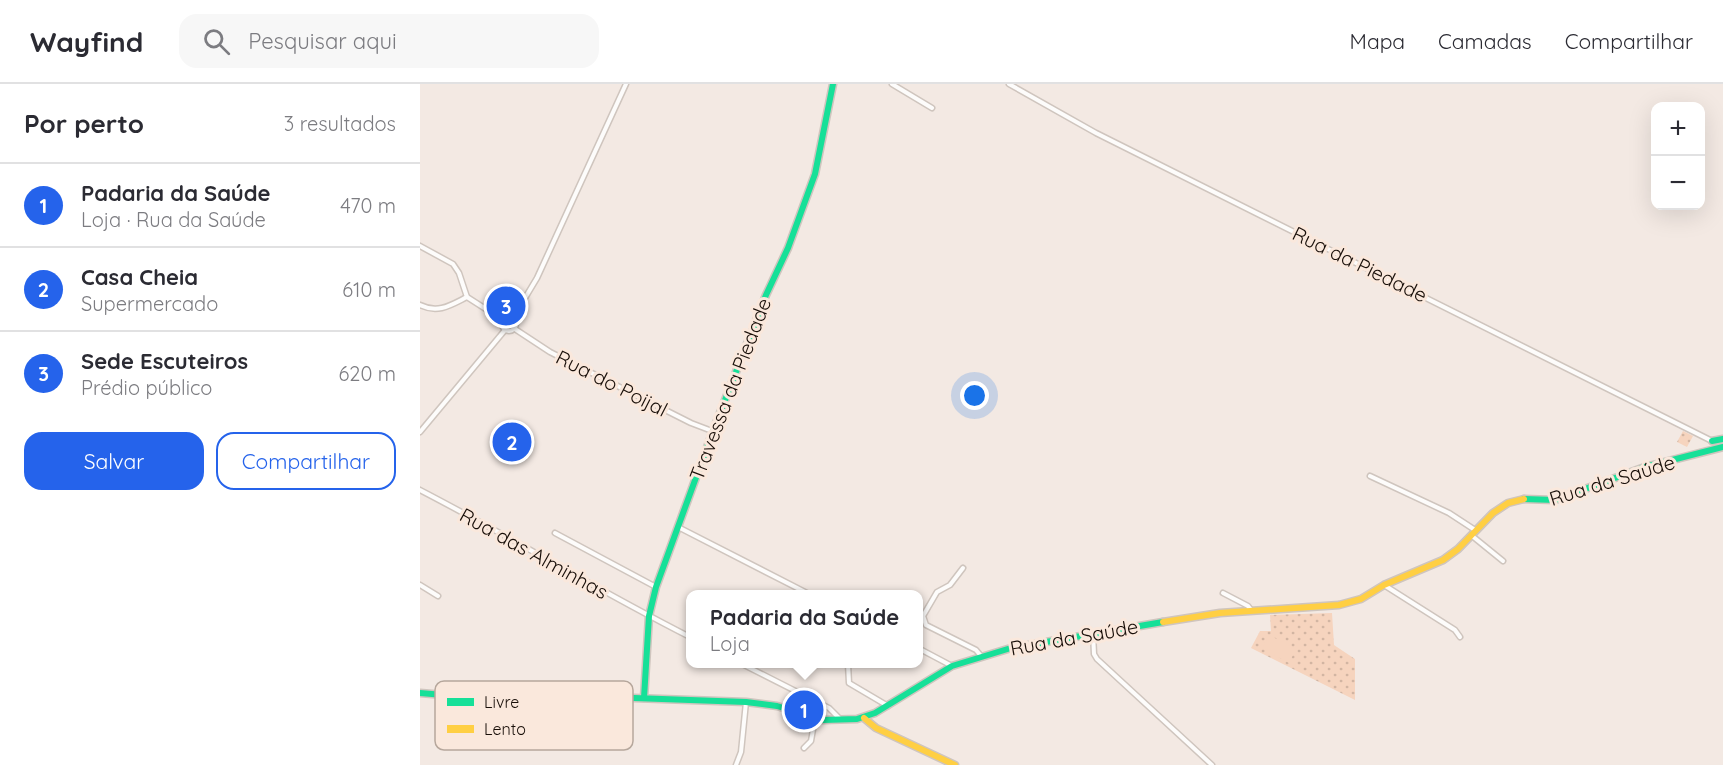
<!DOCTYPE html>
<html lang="pt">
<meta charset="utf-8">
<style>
body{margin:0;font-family:Quicksand,sans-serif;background:#f7f7f7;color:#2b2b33}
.controls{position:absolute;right:18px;top:18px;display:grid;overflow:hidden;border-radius:12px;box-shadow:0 6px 24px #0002}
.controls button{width:54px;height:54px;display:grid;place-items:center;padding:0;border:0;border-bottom:2px solid #e1e1e2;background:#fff;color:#2b2b33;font:30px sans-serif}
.you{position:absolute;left:555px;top:312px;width:21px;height:21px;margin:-15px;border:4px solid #fff;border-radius:50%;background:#1a73e8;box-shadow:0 0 0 9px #1a73e833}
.badge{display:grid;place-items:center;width:39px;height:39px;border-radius:50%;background:#2563eb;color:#fff;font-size:20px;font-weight:700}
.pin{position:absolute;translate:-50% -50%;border:3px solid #fff;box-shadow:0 2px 6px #0006}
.popup{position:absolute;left:266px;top:506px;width:237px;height:78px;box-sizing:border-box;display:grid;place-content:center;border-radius:12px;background:#fff;filter:drop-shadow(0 2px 4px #0005);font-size:20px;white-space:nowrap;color:#7c7c81}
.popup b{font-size:22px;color:#2b2b33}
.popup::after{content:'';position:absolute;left:50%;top:100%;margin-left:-12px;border:12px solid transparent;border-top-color:#fff}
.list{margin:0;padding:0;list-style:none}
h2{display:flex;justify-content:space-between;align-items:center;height:78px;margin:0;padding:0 24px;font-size:26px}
h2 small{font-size:20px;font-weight:400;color:#7c7c81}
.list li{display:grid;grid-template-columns:39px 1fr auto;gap:18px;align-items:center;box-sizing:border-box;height:84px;padding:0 24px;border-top:2px solid #e1e1e2}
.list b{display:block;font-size:22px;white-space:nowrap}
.list p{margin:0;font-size:20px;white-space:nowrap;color:#7c7c81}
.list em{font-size:20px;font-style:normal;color:#7c7c81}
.actions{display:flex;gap:12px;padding:18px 24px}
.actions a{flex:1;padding:14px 0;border:2px solid #2563eb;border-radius:18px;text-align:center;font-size:21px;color:#2563eb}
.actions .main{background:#2563eb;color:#fff}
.icon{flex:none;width:33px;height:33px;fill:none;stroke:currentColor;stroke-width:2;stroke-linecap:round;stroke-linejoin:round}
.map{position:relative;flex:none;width:1303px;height:681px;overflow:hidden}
header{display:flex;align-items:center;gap:36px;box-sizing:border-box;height:84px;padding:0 30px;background:#fff;border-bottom:2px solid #e1e1e2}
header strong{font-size:28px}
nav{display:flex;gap:33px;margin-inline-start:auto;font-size:21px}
.search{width:420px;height:54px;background:#f7f7f7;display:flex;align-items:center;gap:15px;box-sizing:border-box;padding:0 21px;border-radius:18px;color:#7c7c81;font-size:22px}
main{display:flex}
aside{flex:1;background:#fff}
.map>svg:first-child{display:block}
.grass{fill:url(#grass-dots)}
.garden{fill:#f6d4be}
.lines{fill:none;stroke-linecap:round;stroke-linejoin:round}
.street-casing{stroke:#cfc5be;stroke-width:7}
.fast-casing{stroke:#cfc5be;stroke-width:9}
.slow-casing{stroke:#cfc5be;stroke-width:9}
.street{stroke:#fdfcfb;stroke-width:4}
.fast{stroke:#16e098;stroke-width:6}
.slow{stroke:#ffcf43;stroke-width:6}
.labels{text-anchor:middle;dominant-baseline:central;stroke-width:6;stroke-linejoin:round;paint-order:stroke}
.street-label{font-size:20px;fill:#180e08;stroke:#fae8dc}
.key{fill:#fae8dc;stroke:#b6a79c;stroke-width:1.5}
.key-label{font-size:16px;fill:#180e08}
</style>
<header>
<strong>Wayfind</strong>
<div class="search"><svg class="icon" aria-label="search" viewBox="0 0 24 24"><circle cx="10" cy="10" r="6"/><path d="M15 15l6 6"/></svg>Pesquisar aqui</div>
<nav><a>Mapa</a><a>Camadas</a><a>Compartilhar</a></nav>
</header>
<main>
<aside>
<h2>Por perto<small>3 resultados</small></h2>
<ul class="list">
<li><span class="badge">1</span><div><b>Padaria da Saúde</b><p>Loja · Rua da Saúde</p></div><em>470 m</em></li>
<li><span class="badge">2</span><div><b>Casa Cheia</b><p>Supermercado</p></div><em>610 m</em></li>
<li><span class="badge">3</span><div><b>Sede Escuteiros</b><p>Prédio público</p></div><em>620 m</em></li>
</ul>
<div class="actions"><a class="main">Salvar</a><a>Compartilhar</a></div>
</aside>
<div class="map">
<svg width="1303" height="681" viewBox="0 0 1303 681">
<defs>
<pattern id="grass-dots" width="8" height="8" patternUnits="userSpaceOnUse" patternTransform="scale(1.5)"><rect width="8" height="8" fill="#f6d4be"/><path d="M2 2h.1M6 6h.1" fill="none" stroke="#d2b5a2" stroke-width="1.8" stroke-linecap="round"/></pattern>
</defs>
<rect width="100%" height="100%" fill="#f3e9e3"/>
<g class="grass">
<path d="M 1263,347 L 1273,352 L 1267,363 L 1257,358 Z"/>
<path d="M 912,529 L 914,561 L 935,575 L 935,616 L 831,564 L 840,547 L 851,547 L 850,531 Z"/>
</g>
<path class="garden" d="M 849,551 L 876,565 L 869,579 L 842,564 Z"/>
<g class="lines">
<g class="street-casing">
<g id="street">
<path d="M 472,0 L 512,24"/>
<path d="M 589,0 L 676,49 L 1292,357"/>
<path d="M 0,162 L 33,180 L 39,189 L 47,213 L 83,236"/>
<path d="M 0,221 C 18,230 31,221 47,213"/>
<circle cx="89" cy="240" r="7"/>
<path d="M 93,234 L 117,194 L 206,0"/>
<path d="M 95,245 L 130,268 L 271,339 L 292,347"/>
<path d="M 0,348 L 85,246"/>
<path d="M 950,392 L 1029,429 L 1055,446"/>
<path d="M 0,406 C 91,453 179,507 270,553"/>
<path d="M 258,443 L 389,510"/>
<path d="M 135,449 L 236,503"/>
<path d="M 1051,451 L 1083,477"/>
<path d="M 543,484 L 530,501 L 517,508 L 503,532 L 506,541 L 556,566 L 561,572"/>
<path d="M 0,501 L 18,512"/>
<path d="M 964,501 L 1035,546 L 1040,553"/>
<path d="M 803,509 L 828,522 L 831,526"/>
<path d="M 673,549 L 674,570 L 677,575 L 792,681"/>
<path d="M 498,564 L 532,582"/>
<path d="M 322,580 L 409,624 L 421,636"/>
<path d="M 428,580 L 429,599 L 468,622"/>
<path d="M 384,664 L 391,657 L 395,634"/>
<path d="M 316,681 L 321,668 L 326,618"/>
</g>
</g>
<g class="fast-casing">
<g id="fast">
<path d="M 1292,357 L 1303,355"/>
<path d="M 1104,415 L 1135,416 L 1225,383 L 1303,363"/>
<path d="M 0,609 L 59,614 L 214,614 L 326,618 L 357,622 L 403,636 L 437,635 L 455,629 L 532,582 L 591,564 L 743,538"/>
<path d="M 224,614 L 229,532 L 236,503 L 293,347 L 346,211 L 368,164 L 395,90 L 413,0"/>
</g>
</g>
<g class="slow-casing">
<g id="slow">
<path d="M 743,538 L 800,529 L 919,521 L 941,515 L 964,501 L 1023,476 L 1038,465 L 1073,429 L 1088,419 L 1104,415"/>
<path d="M 444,634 L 456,644 L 535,681"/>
</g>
</g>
<use href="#street" class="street"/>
<use href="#fast" class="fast"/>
<use href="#slow" class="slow"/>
</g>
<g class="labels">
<g class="street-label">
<text transform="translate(940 180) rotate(26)">Rua da Piedade</text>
<text transform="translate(192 299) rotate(27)">Rua do Poijal</text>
<text transform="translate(310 305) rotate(-69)">Travessa da Piedade</text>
<text transform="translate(1192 396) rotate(-17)">Rua da Saúde</text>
<text transform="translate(114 469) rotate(29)">Rua das Alminhas</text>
<text transform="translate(654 553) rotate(-10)">Rua da Saúde</text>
</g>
</g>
<rect x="15" y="597" width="198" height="69" rx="9" class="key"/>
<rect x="27" y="614" width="27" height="8" fill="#16e098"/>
<rect x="27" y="641" width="27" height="8" fill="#ffcf43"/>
<g class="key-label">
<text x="64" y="624">Livre</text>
<text x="64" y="651">Lento</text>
</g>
</svg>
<div class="controls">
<button>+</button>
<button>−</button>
</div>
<div class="you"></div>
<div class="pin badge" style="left:384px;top:626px">1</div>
<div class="popup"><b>Padaria da Saúde</b>Loja</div>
<div class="pin badge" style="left:92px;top:358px">2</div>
<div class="pin badge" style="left:86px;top:222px">3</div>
</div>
</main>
